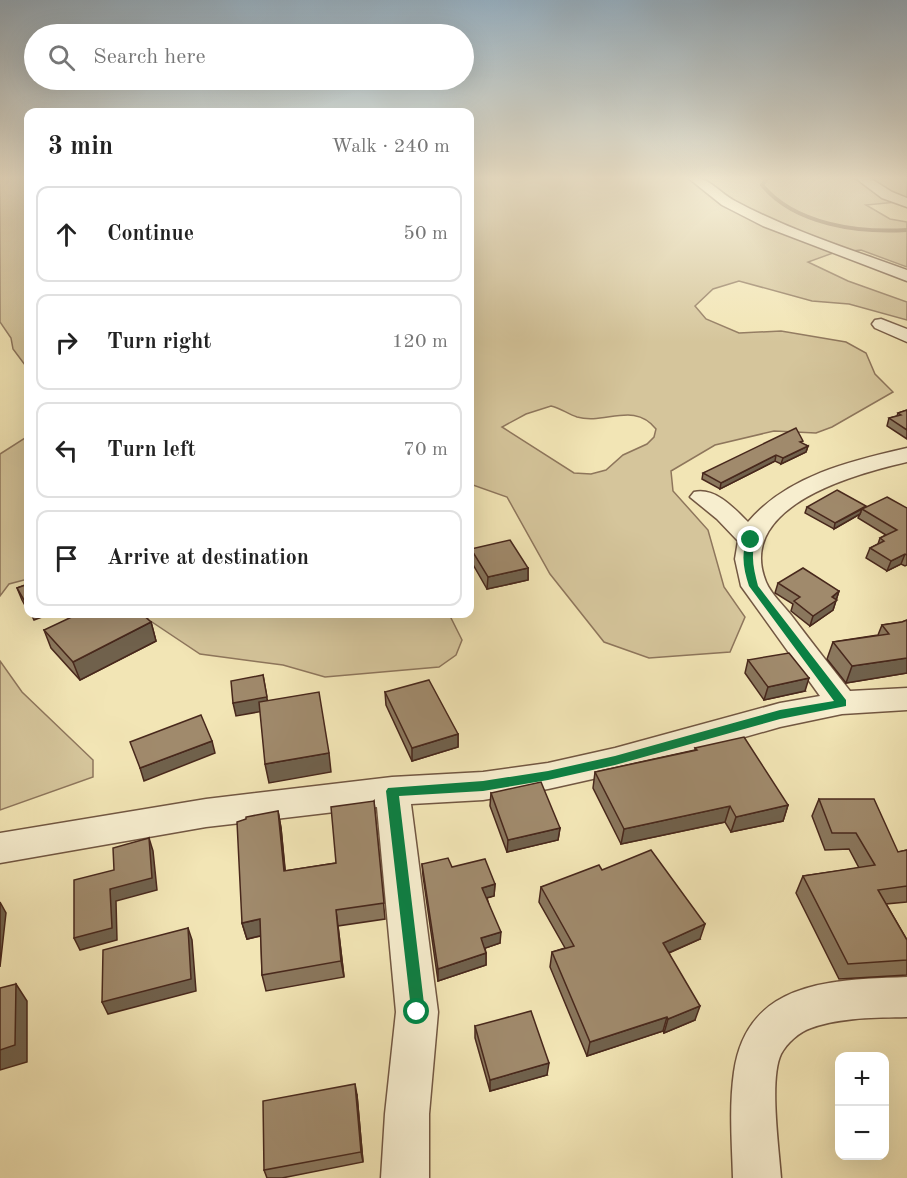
<!DOCTYPE html>
<meta charset="utf-8">
<style>
body{margin:0;font-family:"Old Standard TT",serif;background:#f2f2f2;color:#222}
.controls{position:absolute;right:18px;bottom:18px;display:grid;overflow:hidden;border-radius:12px;box-shadow:0 6px 24px #0002}
.controls button{width:54px;height:54px;display:grid;place-items:center;padding:0;border:0;border-bottom:2px solid #e0e0e0;background:#fff;color:#222;font:30px sans-serif}
.stop{position:absolute;width:18px;height:18px;margin:-14px;border:4px solid #0b8043;border-radius:50%;background:#fff}
.stop.end{background:#0b8043;border-color:#fff;box-shadow:0 2px 6px #0008}
.list{margin:0;padding:0;list-style:none}
h2{display:flex;justify-content:space-between;align-items:center;height:78px;margin:0;padding:0 24px;font-size:26px}
h2 small{font-size:20px;font-weight:400;color:#767676}
.list li{display:grid;grid-template-columns:39px 1fr auto;gap:18px;align-items:center;box-sizing:border-box;height:96px;margin:0 12px 12px;padding:0 12px;border:2px solid #e0e0e0;border-radius:12px}
.list b{display:block;font-size:22px;white-space:nowrap}
.list em{font-size:20px;font-style:normal;color:#767676}
.icon{flex:none;width:33px;height:33px;fill:none;stroke:currentColor;stroke-width:2;stroke-linecap:round;stroke-linejoin:round}
.map{position:relative;flex:none;width:907px;height:1178px;overflow:hidden}
.search{position:absolute;background:#fff;box-shadow:0 6px 24px #0002;left:24px;top:24px;width:450px;height:66px;display:flex;align-items:center;gap:15px;box-sizing:border-box;padding:0 21px;border-radius:33px;color:#767676;font-size:22px}
.panel{position:absolute;background:#fff;box-shadow:0 6px 24px #0002;left:24px;top:108px;width:450px;height:510px;border-radius:12px}
.map>svg:first-child{display:block}
.green{fill:#d5c59b;stroke:#8e765c;stroke-width:1.5;fill-rule:evenodd}
.lines{fill:none;stroke-linecap:round;stroke-linejoin:round}
.stream{stroke:#8b7359;stroke-width:4}
.minor-casing{stroke:#725742;stroke-width:3}
.minor{fill:#f7eecf;fill-rule:evenodd}
.wall{fill:#8a775d;stroke:#48281c;stroke-width:1.5}
.shaded-wall{fill:#70614c;stroke:#48281c;stroke-width:1.5}
.building{fill:#a08a6c;stroke:#48281c;stroke-width:1.5}
.route{fill:#0b8043}
</style>
<div class="map">
<svg width="907" height="1178" viewBox="0 0 907 1178">
<rect width="100%" height="100%" fill="#f2e5b5"/>
<filter id="stains"><feTurbulence type="fractalNoise" baseFrequency=".00333" numOctaves="4"/><feColorMatrix values="0 0 0 0 .2 0 0 0 0 .09 0 0 0 0 .02 0 0 0 .5 -.17"/></filter>
<radialGradient id="worn" r=".72"><stop offset=".6" stop-color="#630" stop-opacity="0"/><stop offset="1" stop-color="#630" stop-opacity=".3"/></radialGradient>
<g class="green">
<path d="M 0,177 L 28,177 L 28,369 L 13,349 L 11,338 L 0,322 Z"/>
<path d="M 470,177 L 907,177 L 907,201 L 866,205 L 890,219 L 907,222 L 907,267 L 861,250 L 833,253 L 808,262 L 848,281 L 907,302 L 907,320 L 849,304 L 812,301 L 739,281 L 713,289 L 695,306 L 706,319 L 739,333 L 781,331 L 846,342 L 866,353 L 875,374 L 893,392 L 832,427 L 816,433 L 774,431 L 715,445 L 671,471 L 673,491 L 708,530 L 724,587 L 745,617 L 730,652 L 649,658 L 604,642 L 550,574 L 507,497 L 470,484 ZM 551,406 C 560,408 568,414 577,417 C 605,425 634,401 656,429 L 654,437 L 647,444 L 623,455 L 606,470 L 591,474 L 574,473 L 502,427 L 526,414 Z"/>
<path d="M 28,436 L 28,579 L 9,584 L 0,596 L 0,454 Z"/>
<path d="M 144,614 L 449,614 L 462,640 L 456,655 L 439,667 L 325,677 L 283,665 L 200,654 L 149,620 Z"/>
<path d="M 0,661 L 22,692 L 93,760 L 93,777 L 0,810 Z"/>
</g>
<g class="lines">
<path class="stream" d="M 768,177 L 762,185 C 795,225 859,233 907,230"/>
<g class="minor-casing">
<g id="minor">
<path d="M 687,177 C 711,177 715,190 735,201 C 789,230 849,249 907,270 L 907,281 L 763,226 L 722,205 Z"/>
<path d="M 854,177 L 868,177 L 892,192 L 907,198 L 907,207 L 882,198 Z"/>
<path d="M 881,319 L 907,329 L 907,342 L 875,328 L 872,324 L 875,320 Z"/>
<path d="M 907,448 L 907,462 C 855,474 735,506 766,582 C 771,594 783,605 791,615 C 810,640 830,666 850,691 L 907,688 L 907,710 L 842,714 L 780,727 L 615,774 L 548,789 L 483,800 L 411,804 L 438,1012 L 429,1114 L 429,1178 L 381,1178 L 385,1114 L 396,1012 L 377,807 L 206,827 L 0,863 L 0,833 L 206,799 L 392,777 L 483,772 L 548,763 L 615,748 L 780,703 L 820,696 L 741,586 L 735,559 L 738,541 L 717,519 L 690,497 L 694,492 C 715,487 734,508 748,522 C 787,476 850,461 907,448 Z"/>
<path d="M 907,977 L 907,1017 C 876,1018 841,1017 811,1028 C 799,1032 787,1043 781,1054 C 769,1079 779,1149 781,1178 L 733,1178 C 732,1143 729,1107 734,1072 C 747,980 832,980 907,977 Z"/>
</g>
</g>
<use href="#minor" class="minor"/>
</g>
<g class="wall">
<path d="M 907,410 L 907,439 L 887,426 L 889,418 L 897,416 L 898,413 Z"/>
<path d="M 802,444 L 808,446 L 806,452 L 781,464 L 775,461 L 720,489 L 702,479 L 703,473 Z"/>
<path d="M 807,507 L 866,507 L 907,508 L 907,565 L 905,566 L 901,564 L 887,571 L 866,558 L 870,548 L 878,544 L 880,538 L 886,535 L 858,518 L 860,514 L 834,529 L 805,513 Z"/>
<path d="M 471,549 L 528,568 L 528,580 L 487,589 L 471,561 Z"/>
<path d="M 778,583 L 839,591 L 833,610 L 810,626 L 791,611 L 793,604 L 775,593 Z"/>
<path d="M 28,584 L 28,611 L 22,600 L 17,588 Z"/>
<path d="M 907,620 L 907,673 L 846,683 L 827,659 L 833,642 L 878,635 L 882,625 L 902,622 Z"/>
<path d="M 151,622 L 156,641 L 80,680 L 51,648 L 44,630 Z"/>
<path d="M 748,660 L 805,691 L 764,700 L 745,673 Z"/>
<path d="M 385,692 L 458,734 L 458,747 L 412,761 L 386,705 Z"/>
<path d="M 695,748 L 788,805 L 783,821 L 731,832 L 725,822 L 621,844 L 593,788 L 595,772 L 695,750 Z"/>
<path d="M 491,793 L 560,828 L 558,840 L 507,852 L 490,806 Z"/>
<path d="M 819,799 L 898,852 L 907,850 L 907,902 L 886,904 L 907,940 L 907,975 L 839,979 L 796,893 L 803,876 L 859,868 L 849,849 L 825,850 L 812,816 Z"/>
<path d="M 374,801 L 385,919 L 338,926 L 344,977 L 266,991 L 262,975 L 261,936 L 247,939 L 242,923 L 278,811 L 281,828 L 285,871 L 336,863 Z"/>
<path d="M 422,864 L 452,867 L 495,884 L 494,896 L 487,898 L 500,943 L 485,948 L 486,953 L 486,965 L 438,981 L 423,876 Z"/>
<path d="M 602,870 L 700,939 L 669,953 L 695,1020 L 664,1033 L 663,1031 L 587,1056 L 550,967 L 552,952 L 565,948 L 539,902 L 541,887 Z"/>
<path d="M 475,1026 L 547,1075 L 490,1091 L 475,1038 Z"/>
<path d="M 357,1095 L 363,1162 L 282,1178 L 267,1178 L 264,1170 Z"/>
</g>
<g class="shaded-wall">
<path d="M 808,446 L 806,452 L 781,464 L 783,458 Z"/>
<path d="M 776,455 L 775,461 L 720,489 L 721,483 Z"/>
<path d="M 862,509 L 860,514 L 834,529 L 835,523 Z"/>
<path d="M 905,554 L 901,564 L 887,571 L 891,561 Z"/>
<path d="M 528,568 L 528,580 L 487,589 L 488,577 Z"/>
<path d="M 839,591 L 833,610 L 810,626 L 813,616 Z"/>
<path d="M 31,614 L 50,614 L 34,620 Z"/>
<path d="M 151,622 L 156,641 L 80,680 L 73,662 Z"/>
<path d="M 907,658 L 907,673 L 846,683 L 852,666 Z"/>
<path d="M 263,675 L 269,710 L 236,716 L 233,703 Z"/>
<path d="M 809,678 L 805,691 L 764,700 L 768,687 Z"/>
<path d="M 458,734 L 458,747 L 412,761 L 412,748 Z"/>
<path d="M 212,741 L 215,753 L 144,781 L 140,768 Z"/>
<path d="M 329,753 L 331,772 L 269,783 L 265,764 Z"/>
<path d="M 788,805 L 783,821 L 731,832 L 736,817 Z"/>
<path d="M 730,806 L 725,822 L 621,844 L 624,829 Z"/>
<path d="M 278,811 L 281,828 L 287,888 L 284,871 Z"/>
<path d="M 560,828 L 558,840 L 507,852 L 508,840 Z"/>
<path d="M 149,838 L 153,851 L 157,890 L 116,901 L 117,940 L 80,950 L 74,938 Z"/>
<path d="M 495,884 L 494,896 L 482,899 L 482,888 Z"/>
<path d="M 0,902 L 6,913 L 0,967 Z"/>
<path d="M 336,910 L 338,926 L 344,977 L 341,961 Z"/>
<path d="M 260,919 L 264,935 L 247,939 L 242,923 Z"/>
<path d="M 705,924 L 700,939 L 659,957 L 663,943 Z"/>
<path d="M 188,928 L 192,940 L 196,991 L 108,1014 L 102,1002 Z"/>
<path d="M 501,932 L 500,943 L 480,950 L 481,938 Z"/>
<path d="M 486,953 L 486,965 L 438,981 L 438,969 Z"/>
<path d="M 16,984 L 27,1001 L 27,1062 L 0,1070 L 0,1050 Z"/>
<path d="M 700,1006 L 695,1020 L 664,1033 L 668,1019 Z"/>
<path d="M 667,1017 L 663,1031 L 587,1056 L 590,1042 Z"/>
<path d="M 549,1063 L 547,1075 L 490,1091 L 490,1080 Z"/>
<path d="M 355,1084 L 357,1095 L 363,1162 L 361,1152 Z"/>
</g>
<g class="building">
<path d="M 907,410 L 907,430 L 889,418 L 901,415 L 898,413 Z"/>
<path d="M 796,428 L 803,441 L 800,442 L 808,446 L 783,458 L 776,455 L 721,483 L 703,473 Z"/>
<path d="M 837,490 L 866,506 L 835,523 L 807,507 Z"/>
<path d="M 887,497 L 907,508 L 907,555 L 905,554 L 891,561 L 870,548 L 884,541 L 880,538 L 897,530 L 862,509 Z"/>
<path d="M 510,540 L 528,568 L 488,577 L 471,549 Z"/>
<path d="M 803,568 L 839,591 L 832,597 L 837,600 L 813,616 L 794,601 L 800,597 L 778,583 Z"/>
<path d="M 28,584 L 28,607 L 17,588 Z"/>
<path d="M 78,614 L 142,614 L 151,622 L 73,662 L 44,630 Z"/>
<path d="M 907,620 L 907,658 L 852,666 L 833,642 L 889,634 L 882,625 L 902,622 Z"/>
<path d="M 789,653 L 809,678 L 768,687 L 748,660 Z"/>
<path d="M 263,675 L 267,697 L 233,703 L 231,681 Z"/>
<path d="M 429,680 L 458,734 L 412,748 L 385,692 Z"/>
<path d="M 319,692 L 329,753 L 265,764 L 259,702 Z"/>
<path d="M 201,715 L 212,741 L 140,768 L 130,742 Z"/>
<path d="M 744,737 L 788,805 L 736,817 L 730,806 L 624,829 L 595,772 L 697,750 L 695,748 Z"/>
<path d="M 541,782 L 560,828 L 508,840 L 491,793 Z"/>
<path d="M 819,799 L 874,799 L 898,852 L 907,850 L 907,886 L 878,890 L 907,940 L 907,960 L 848,964 L 803,876 L 875,865 L 856,833 L 832,833 Z"/>
<path d="M 374,801 L 384,903 L 336,910 L 341,961 L 262,975 L 260,919 L 242,923 L 237,822 L 246,819 L 246,817 L 278,811 L 284,871 L 336,863 L 331,807 Z"/>
<path d="M 149,838 L 152,878 L 110,889 L 112,928 L 74,938 L 74,880 L 114,870 L 113,848 Z"/>
<path d="M 651,850 L 705,924 L 663,943 L 700,1006 L 668,1019 L 667,1017 L 590,1042 L 552,952 L 574,946 L 541,887 L 599,865 L 602,870 Z"/>
<path d="M 448,858 L 452,867 L 485,859 L 495,884 L 482,888 L 501,932 L 481,938 L 486,953 L 438,969 L 422,864 Z"/>
<path d="M 188,928 L 191,979 L 102,1002 L 103,950 Z"/>
<path d="M 16,984 L 15,1045 L 0,1050 L 0,988 Z"/>
<path d="M 531,1011 L 549,1063 L 490,1080 L 475,1026 Z"/>
<path d="M 355,1084 L 361,1152 L 264,1170 L 263,1101 Z"/>
</g>
<linearGradient id="sky" x2="0" y2="1"><stop stop-color="#95aebf"/><stop offset="0.52" stop-color="#f9f3de"/><stop offset="1" stop-color="#f9f3de" stop-opacity="0"/></linearGradient>
<rect width="907" height="342" fill="url(#sky)"/>
<path class="route" d="M 748,538 L 756,540 C 750,556 754,570 758,586 L 846,700 L 846,706 L 780,719 L 615,765 L 548,780 L 483,791 L 399,796 L 425,1012 L 423,1018 L 417,1020 L 412,1018 L 386,791 L 388,788 L 483,781 L 548,771 L 615,756 L 780,710 L 834,701 L 749,586 C 744,570 740,554 748,538 Z"/>
<rect width="100%" height="100%" filter="url(#stains)"/>
<rect width="100%" height="100%" fill="url(#worn)"/>
</svg>
<div class="controls">
<button>+</button>
<button>−</button>
</div>
<div class="stop" style="left:417px;top:1012px"></div>
<div class="stop end" style="left:751px;top:540px"></div>
<div class="search"><svg class="icon" aria-label="search" viewBox="0 0 24 24"><circle cx="10" cy="10" r="6"/><path d="M15 15l6 6"/></svg>Search here</div>
<section class="panel">
<h2>3 min<small>Walk · 240 m</small></h2>
<ul class="list">
<li><svg class="icon" aria-label="ahead" viewBox="0 0 24 24"><path d="M12 20V5M6 11l6-6 6 6"/></svg><div><b>Continue</b></div><em>50 m</em></li>
<li><svg class="icon" aria-label="right" viewBox="0 0 24 24"><path d="M7 20v-9h11M14 6l5 5-5 5"/></svg><div><b>Turn right</b></div><em>120 m</em></li>
<li><svg class="icon" aria-label="left" viewBox="0 0 24 24"><path d="M17 20v-9H6M10 6l-5 5 5 5"/></svg><div><b>Turn left</b></div><em>70 m</em></li>
<li><svg class="icon" aria-label="arrive" viewBox="0 0 24 24"><path d="M6 21V4h12l-3 4 3 4H6"/></svg><div><b>Arrive at destination</b></div></li>
</ul>
</section>
</div>
